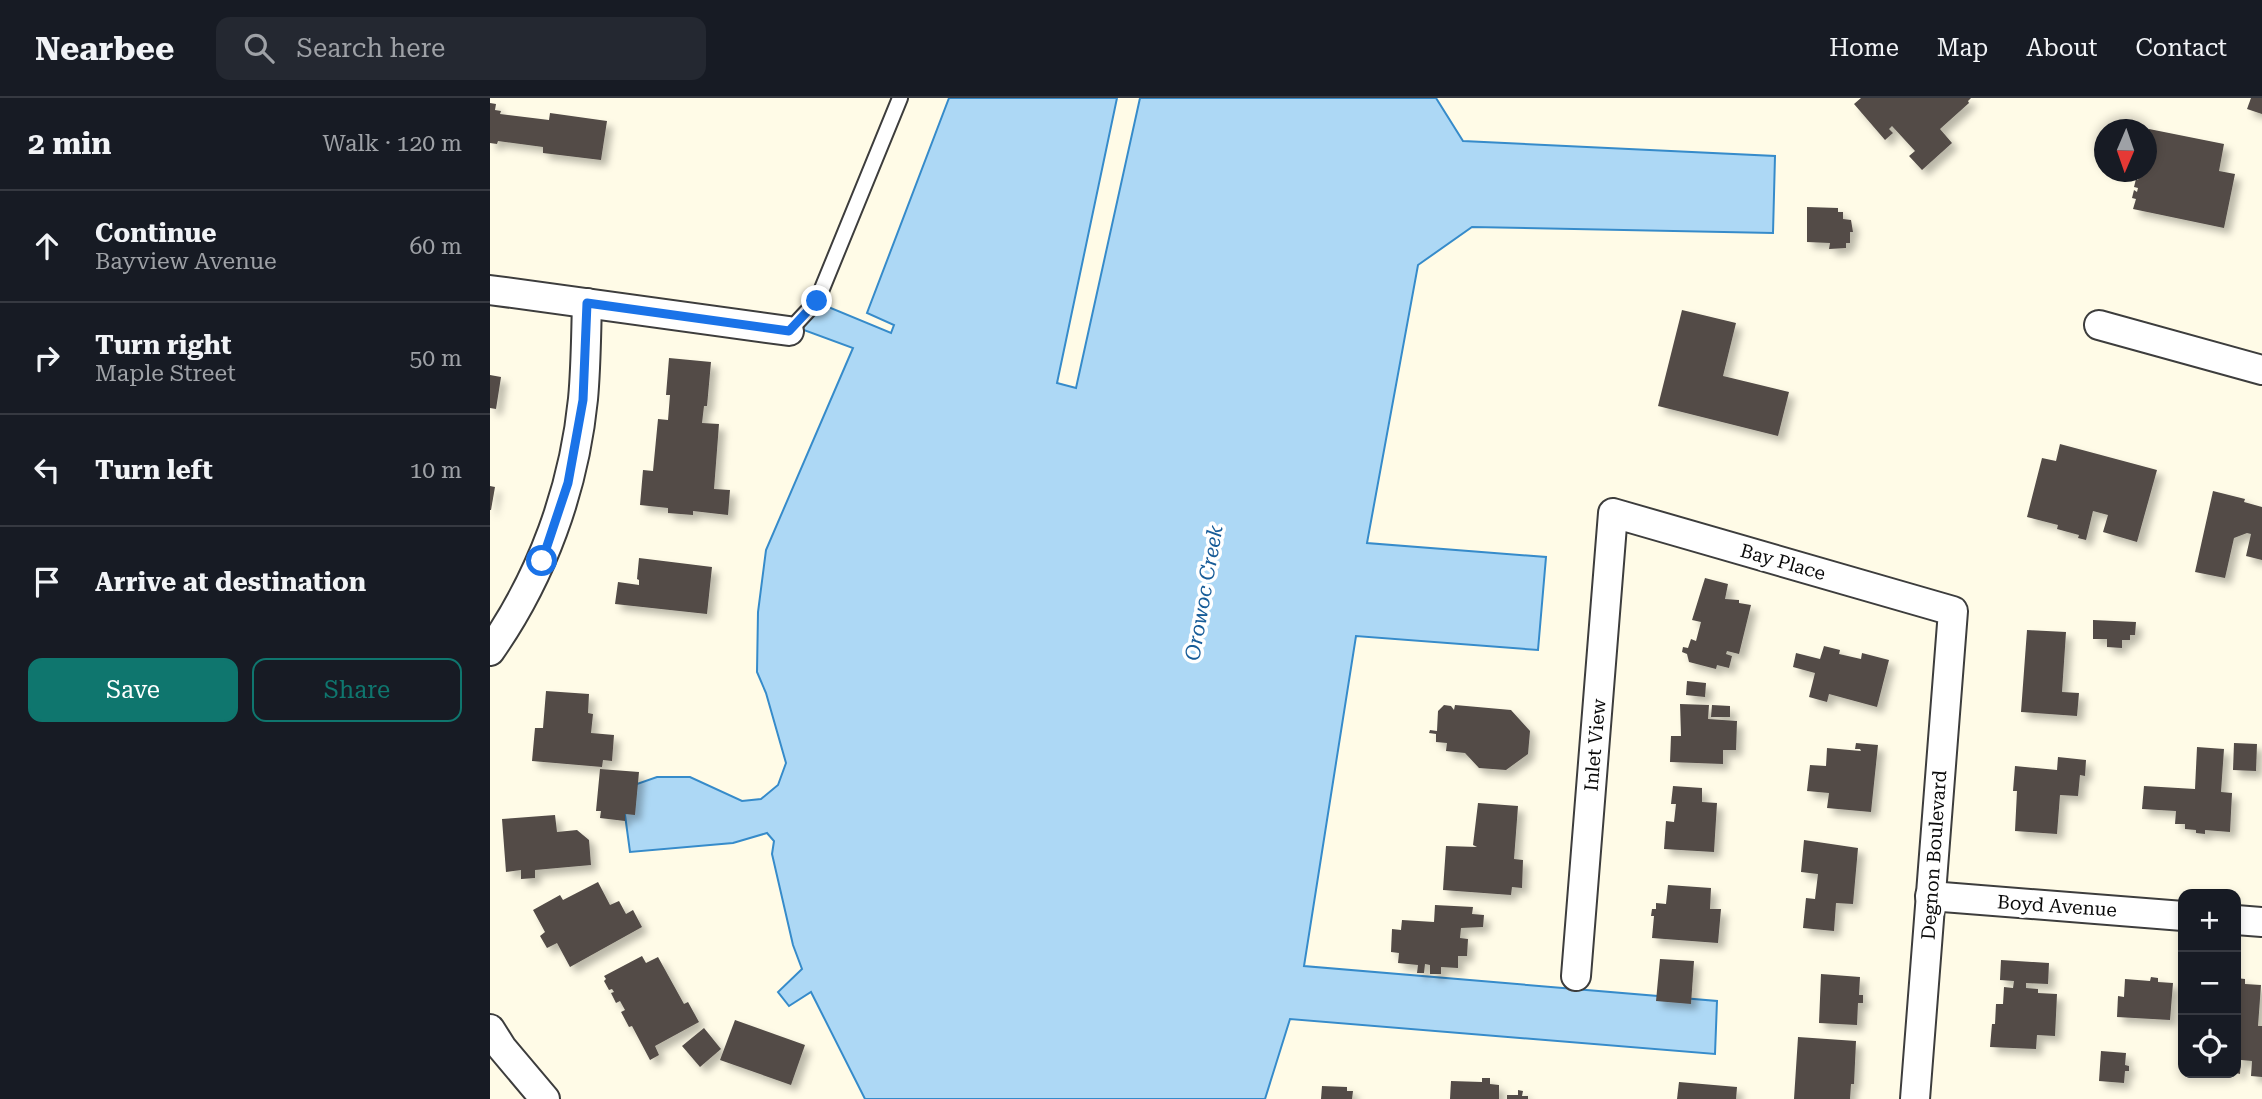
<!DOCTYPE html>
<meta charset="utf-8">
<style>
body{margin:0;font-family:"Roboto Serif",serif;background:#242831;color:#f1f3f6}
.controls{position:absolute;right:21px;bottom:21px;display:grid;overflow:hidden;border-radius:14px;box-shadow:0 4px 10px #0003}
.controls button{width:63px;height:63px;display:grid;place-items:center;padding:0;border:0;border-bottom:2px solid #363941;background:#171b24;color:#f1f3f6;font:35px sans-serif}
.compass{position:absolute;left:1604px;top:21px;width:63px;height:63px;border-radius:50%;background:#171b24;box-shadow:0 4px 10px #0003;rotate:182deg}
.stop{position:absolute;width:21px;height:21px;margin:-16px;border:5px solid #1a73e8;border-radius:50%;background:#fff}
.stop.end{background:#1a73e8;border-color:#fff;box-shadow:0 2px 7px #0008}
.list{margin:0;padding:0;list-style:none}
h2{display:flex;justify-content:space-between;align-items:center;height:91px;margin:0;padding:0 28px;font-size:30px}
h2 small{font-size:23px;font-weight:400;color:#9ea1a6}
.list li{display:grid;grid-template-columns:46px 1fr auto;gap:21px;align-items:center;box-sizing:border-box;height:112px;padding:0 28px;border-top:2px solid #363941}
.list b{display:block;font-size:26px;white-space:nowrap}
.list p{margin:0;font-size:23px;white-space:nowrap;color:#9ea1a6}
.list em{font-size:23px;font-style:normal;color:#9ea1a6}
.actions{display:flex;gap:14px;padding:21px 28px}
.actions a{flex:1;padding:16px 0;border:2px solid #0f766e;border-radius:14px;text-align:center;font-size:24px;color:#0f766e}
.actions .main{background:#0f766e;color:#fff}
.icon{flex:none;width:38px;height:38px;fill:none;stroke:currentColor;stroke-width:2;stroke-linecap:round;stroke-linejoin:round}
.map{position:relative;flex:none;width:1772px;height:1001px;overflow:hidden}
header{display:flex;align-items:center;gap:42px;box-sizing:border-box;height:98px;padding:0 35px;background:#171b24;border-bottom:2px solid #363941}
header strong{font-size:33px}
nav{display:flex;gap:38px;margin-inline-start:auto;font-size:24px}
.search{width:490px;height:63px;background:#242831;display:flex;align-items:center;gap:18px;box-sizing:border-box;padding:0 24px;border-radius:14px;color:#9ea1a6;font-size:26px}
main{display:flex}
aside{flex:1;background:#171b24}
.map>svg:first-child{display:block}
.water{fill:#add8f5;stroke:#368bca;stroke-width:2}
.building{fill:#524b47;filter:url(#shadow)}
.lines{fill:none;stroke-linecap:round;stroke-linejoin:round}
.lane-casing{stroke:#3d3d3d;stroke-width:18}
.street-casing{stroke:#3d3d3d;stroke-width:32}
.lane{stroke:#fff;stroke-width:14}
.street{stroke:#fff;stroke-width:28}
.route{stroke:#1a73e8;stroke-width:9}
.labels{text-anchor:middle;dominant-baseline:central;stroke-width:7;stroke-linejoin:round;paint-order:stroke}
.street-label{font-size:19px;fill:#0a0a0a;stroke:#fff}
.water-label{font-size:21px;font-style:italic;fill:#175c98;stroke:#fff}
</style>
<header>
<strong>Nearbee</strong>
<div class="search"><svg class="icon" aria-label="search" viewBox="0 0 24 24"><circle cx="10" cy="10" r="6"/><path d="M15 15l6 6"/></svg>Search here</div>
<nav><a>Home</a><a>Map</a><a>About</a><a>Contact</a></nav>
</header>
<main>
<aside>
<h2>2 min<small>Walk · 120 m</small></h2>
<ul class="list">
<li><svg class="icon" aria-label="ahead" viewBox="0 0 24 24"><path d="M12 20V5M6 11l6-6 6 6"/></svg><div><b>Continue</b><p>Bayview Avenue</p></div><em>60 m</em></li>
<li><svg class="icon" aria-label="right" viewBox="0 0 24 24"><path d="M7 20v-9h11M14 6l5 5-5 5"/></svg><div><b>Turn right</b><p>Maple Street</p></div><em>50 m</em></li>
<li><svg class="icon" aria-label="left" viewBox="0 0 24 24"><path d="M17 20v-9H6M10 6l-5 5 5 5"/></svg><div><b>Turn left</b></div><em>10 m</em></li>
<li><svg class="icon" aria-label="arrive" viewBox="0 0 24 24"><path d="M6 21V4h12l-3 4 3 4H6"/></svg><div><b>Arrive at destination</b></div></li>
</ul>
<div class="actions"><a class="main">Save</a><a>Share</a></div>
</aside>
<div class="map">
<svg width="1772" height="1001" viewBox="0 0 1772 1001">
<defs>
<filter id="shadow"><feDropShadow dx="6" dy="6" stdDeviation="3.5" flood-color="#0004"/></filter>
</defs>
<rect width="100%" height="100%" fill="#fffbe7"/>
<path class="water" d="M 459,0 L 627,0 L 567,285 L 586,290 L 650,0 L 946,0 L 973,43 L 1285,58 L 1283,135 L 982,129 L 928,167 L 877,445 L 1056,459 L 1048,552 L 866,538 L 814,868 L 1227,903 L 1225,956 L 800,921 L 775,1001 L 375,1001 L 321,894 L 299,908 L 288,894 L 312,871 L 303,847 L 282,756 L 284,743 L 277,735 L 243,745 L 140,754 L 135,717 L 144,687 L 167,679 L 200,679 L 252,703 L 271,701 L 288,687 L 296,665 L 276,595 L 267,574 L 268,514 L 276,452 L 363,250 L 311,231 L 324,203 L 401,235 L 404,227 L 377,215 Z"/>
<g class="building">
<path d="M 1371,0 L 1481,0 L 1478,3 L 1479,5 L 1450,31 L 1462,45 L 1432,72 L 1419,58 L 1425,53 L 1402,28 L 1399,31 L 1403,35 L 1395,42 L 1364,6 Z"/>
<path d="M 1761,0 L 1772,0 L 1772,16 L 1757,11 Z"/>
<path d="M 0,5 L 6,6 L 5,12 L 11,13 L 10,16 L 59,22 L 60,15 L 117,23 L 111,62 L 53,55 L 53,49 L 8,43 L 7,46 L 0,45 Z"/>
<path d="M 1659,31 L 1734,46 L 1729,73 L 1745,76 L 1734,130 L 1643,111 L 1646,101 L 1642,100 L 1644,92 L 1647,94 L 1648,90 L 1644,89 L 1646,81 L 1648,82 L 1650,74 L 1657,74 L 1657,44 Z"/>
<path d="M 1317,109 L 1348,110 L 1348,114 L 1353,114 L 1353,121 L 1361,122 L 1363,134 L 1360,134 L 1360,145 L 1356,145 L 1356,150 L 1339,151 L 1340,145 L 1317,144 Z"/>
<path d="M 1192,212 L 1246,225 L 1233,278 L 1299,294 L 1288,338 L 1168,308 Z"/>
<path d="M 179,260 L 221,264 L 217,308 L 214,308 L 212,325 L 229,326 L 224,391 L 240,392 L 238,417 L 203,413 L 203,417 L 178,415 L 178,410 L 150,407 L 153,372 L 163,373 L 168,321 L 178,322 L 180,297 L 176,297 Z"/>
<path d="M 0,277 L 11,279 L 6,311 L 0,310 Z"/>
<path d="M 1570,346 L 1667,372 L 1647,444 L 1613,434 L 1618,417 L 1603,413 L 1596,442 L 1588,440 L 1589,437 L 1567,431 L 1568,427 L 1537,419 L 1552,360 L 1566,363 Z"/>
<path d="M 0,388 L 5,389 L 1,412 L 0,412 Z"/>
<path d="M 1723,393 L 1755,401 L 1754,404 L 1772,409 L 1772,462 L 1756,458 L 1761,436 L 1757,435 L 1744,440 L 1735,480 L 1705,474 Z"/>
<path d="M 149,460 L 222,469 L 217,516 L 125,506 L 128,484 L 149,487 L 149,482 L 147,481 Z"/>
<path d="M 1215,480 L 1238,486 L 1235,501 L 1249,502 L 1249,505 L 1261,507 L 1249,556 L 1237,553 L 1236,556 L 1242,558 L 1239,570 L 1227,567 L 1226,571 L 1199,564 L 1197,556 L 1192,554 L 1193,549 L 1198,550 L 1201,541 L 1206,543 L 1211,524 L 1202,522 Z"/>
<path d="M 1603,522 L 1646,524 L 1645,537 L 1640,537 L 1640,542 L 1632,542 L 1632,550 L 1617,549 L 1617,541 L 1603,541 Z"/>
<path d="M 1537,532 L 1576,534 L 1572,594 L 1589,595 L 1587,618 L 1531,614 Z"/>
<path d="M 1334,548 L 1350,552 L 1349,556 L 1371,561 L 1372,555 L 1399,562 L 1387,609 L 1339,596 L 1337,604 L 1319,599 L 1325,575 L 1303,569 L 1306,555 L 1330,561 Z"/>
<path d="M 1197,583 L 1216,585 L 1215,599 L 1196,597 Z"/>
<path d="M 56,593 L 99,596 L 98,615 L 103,616 L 101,635 L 124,637 L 122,663 L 113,662 L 112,669 L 42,663 L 45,630 L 53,630 Z"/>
<path d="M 1190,606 L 1219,607 L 1218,621 L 1247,623 L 1246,652 L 1233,652 L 1233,666 L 1180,664 L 1181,638 L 1191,638 Z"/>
<path d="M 954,607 L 961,608 L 964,612 L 965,607 L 1021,612 L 1040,633 L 1038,656 L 1016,672 L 989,670 L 975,655 L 956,653 L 957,645 L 946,644 L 946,636 L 939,635 L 940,632 L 947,633 L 948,613 Z"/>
<path d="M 1222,607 L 1240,608 L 1240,619 L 1221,619 Z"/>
<path d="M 1366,645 L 1388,647 L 1381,714 L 1337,710 L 1339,695 L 1317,693 L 1320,667 L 1336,668 L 1337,650 L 1371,653 L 1370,651 L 1365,651 Z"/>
<path d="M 1744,645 L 1767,646 L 1766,673 L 1743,672 Z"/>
<path d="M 1707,649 L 1734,651 L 1731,694 L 1742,695 L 1740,734 L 1715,732 L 1715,736 L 1706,735 L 1706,732 L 1695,731 L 1695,726 L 1685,726 L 1686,713 L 1652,711 L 1654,688 L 1705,691 Z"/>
<path d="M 1568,659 L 1596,662 L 1595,678 L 1590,677 L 1588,698 L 1570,697 L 1567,736 L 1525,733 L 1527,693 L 1523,693 L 1525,668 L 1567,672 Z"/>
<path d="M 110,671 L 149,674 L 145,717 L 135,716 L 135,723 L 110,720 L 111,713 L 106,713 Z"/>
<path d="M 1183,688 L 1212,690 L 1212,704 L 1227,705 L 1224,754 L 1174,751 L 1176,723 L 1184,724 L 1186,706 L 1181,706 Z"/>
<path d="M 988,705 L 1028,708 L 1024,761 L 1033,762 L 1032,790 L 1022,789 L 1021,797 L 953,792 L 956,748 L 987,749 L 983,747 Z"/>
<path d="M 65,717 L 67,734 L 87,732 L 99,742 L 101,767 L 45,772 L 45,780 L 31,781 L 31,772 L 16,774 L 12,721 Z"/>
<path d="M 1314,742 L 1368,750 L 1363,806 L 1346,805 L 1344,833 L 1313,830 L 1316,800 L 1325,801 L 1328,776 L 1311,774 Z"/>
<path d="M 108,784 L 120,807 L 129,803 L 136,816 L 143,812 L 152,829 L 80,869 L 67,845 L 57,850 L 50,838 L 55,834 L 43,812 L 70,797 L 73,802 Z"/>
<path d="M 1178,787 L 1221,790 L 1220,811 L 1231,811 L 1228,845 L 1162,840 L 1164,818 L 1161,818 L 1162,811 L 1166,811 L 1166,805 L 1176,806 Z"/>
<path d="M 945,807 L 983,809 L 982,816 L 994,817 L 993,829 L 971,830 L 970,840 L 978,841 L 977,858 L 968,858 L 968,870 L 951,869 L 951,876 L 940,876 L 940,867 L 935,866 L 934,875 L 927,875 L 928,867 L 908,865 L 909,855 L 901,854 L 902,831 L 911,832 L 912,822 L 944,824 Z"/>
<path d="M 152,858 L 156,865 L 168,859 L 194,906 L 198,904 L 209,924 L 165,948 L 169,957 L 160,962 L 142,928 L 139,929 L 131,914 L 135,912 L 130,903 L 126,905 L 121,895 L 124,894 L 122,891 L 119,892 L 114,883 L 116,881 L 114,878 Z"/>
<path d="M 1170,861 L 1204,863 L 1201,906 L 1166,903 Z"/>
<path d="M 1511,862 L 1559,865 L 1558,886 L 1536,885 L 1536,890 L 1548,891 L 1548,895 L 1567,896 L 1565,938 L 1547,937 L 1546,951 L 1500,949 L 1502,926 L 1505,926 L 1506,906 L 1513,906 L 1514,889 L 1523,890 L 1524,883 L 1510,882 Z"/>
<path d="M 1331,876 L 1370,879 L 1369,897 L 1373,897 L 1373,905 L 1368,905 L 1367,927 L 1329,925 Z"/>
<path d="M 1661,879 L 1668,880 L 1668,884 L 1683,885 L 1680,922 L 1627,919 L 1628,898 L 1634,899 L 1635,881 L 1660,883 Z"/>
<path d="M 1746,880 L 1755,881 L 1755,886 L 1771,887 L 1768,928 L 1772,928 L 1772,979 L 1761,978 L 1762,963 L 1751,962 L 1750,976 L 1746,975 Z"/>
<path d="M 245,922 L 315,947 L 301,987 L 230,962 Z"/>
<path d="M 214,930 L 231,951 L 210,969 L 192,948 Z"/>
<path d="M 1308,939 L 1366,943 L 1364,986 L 1361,986 L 1360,1001 L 1304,1001 Z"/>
<path d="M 1611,953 L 1636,955 L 1635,967 L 1639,968 L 1639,973 L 1635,973 L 1634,985 L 1609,983 Z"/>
<path d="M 992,980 L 1000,980 L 1000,986 L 1009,987 L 1009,1001 L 960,1001 L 961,983 L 992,984 Z"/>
<path d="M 1189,984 L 1247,989 L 1246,1001 L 1187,1001 Z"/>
<path d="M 832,988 L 857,989 L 857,993 L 863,993 L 862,1001 L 831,1001 Z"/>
<path d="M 1028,992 L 1033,993 L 1032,998 L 1038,998 L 1038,1001 L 1017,1001 L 1017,997 L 1028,997 Z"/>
</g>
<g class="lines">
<g class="lane-casing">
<path id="lane" d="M 299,233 L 327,203 L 410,0"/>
</g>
<g class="street-casing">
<g id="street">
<path d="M 0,192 L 299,233"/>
<path d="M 1609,227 L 1772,272"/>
<path d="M 0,553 C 52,479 84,391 93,301 C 96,269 96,237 97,205"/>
<path d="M 1440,798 L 1693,818"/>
<path d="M 1746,822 L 1772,824"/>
<path d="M 1086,878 L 1123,415 L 1463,513 L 1425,1001"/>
<path d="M 0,931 L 12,950 L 55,1001"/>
</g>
</g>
<use href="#lane" class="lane"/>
<use href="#street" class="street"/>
</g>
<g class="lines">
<path class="route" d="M 52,463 L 78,385 L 93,302 L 97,205 L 299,233 L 327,203"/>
</g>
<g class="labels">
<g class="street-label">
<text transform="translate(1293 464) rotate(16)">Bay Place</text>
<text transform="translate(1105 647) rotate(-85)">Inlet View</text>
<text transform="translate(1444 757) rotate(-86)">Degnon Boulevard</text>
<text transform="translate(1567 808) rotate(4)">Boyd Avenue</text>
</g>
<g class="water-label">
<text transform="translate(714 495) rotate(-80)">Orowoc Creek</text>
</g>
</g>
</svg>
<div class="controls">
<button>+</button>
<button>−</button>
<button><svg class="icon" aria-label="locate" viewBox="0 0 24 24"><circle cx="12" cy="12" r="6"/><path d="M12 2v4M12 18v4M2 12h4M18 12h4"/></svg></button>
</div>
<svg class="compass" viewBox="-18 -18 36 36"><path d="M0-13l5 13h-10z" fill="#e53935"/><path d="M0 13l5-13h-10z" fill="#9ea1a6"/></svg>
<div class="stop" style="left:52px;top:463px"></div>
<div class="stop end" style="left:327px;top:203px"></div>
</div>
</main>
